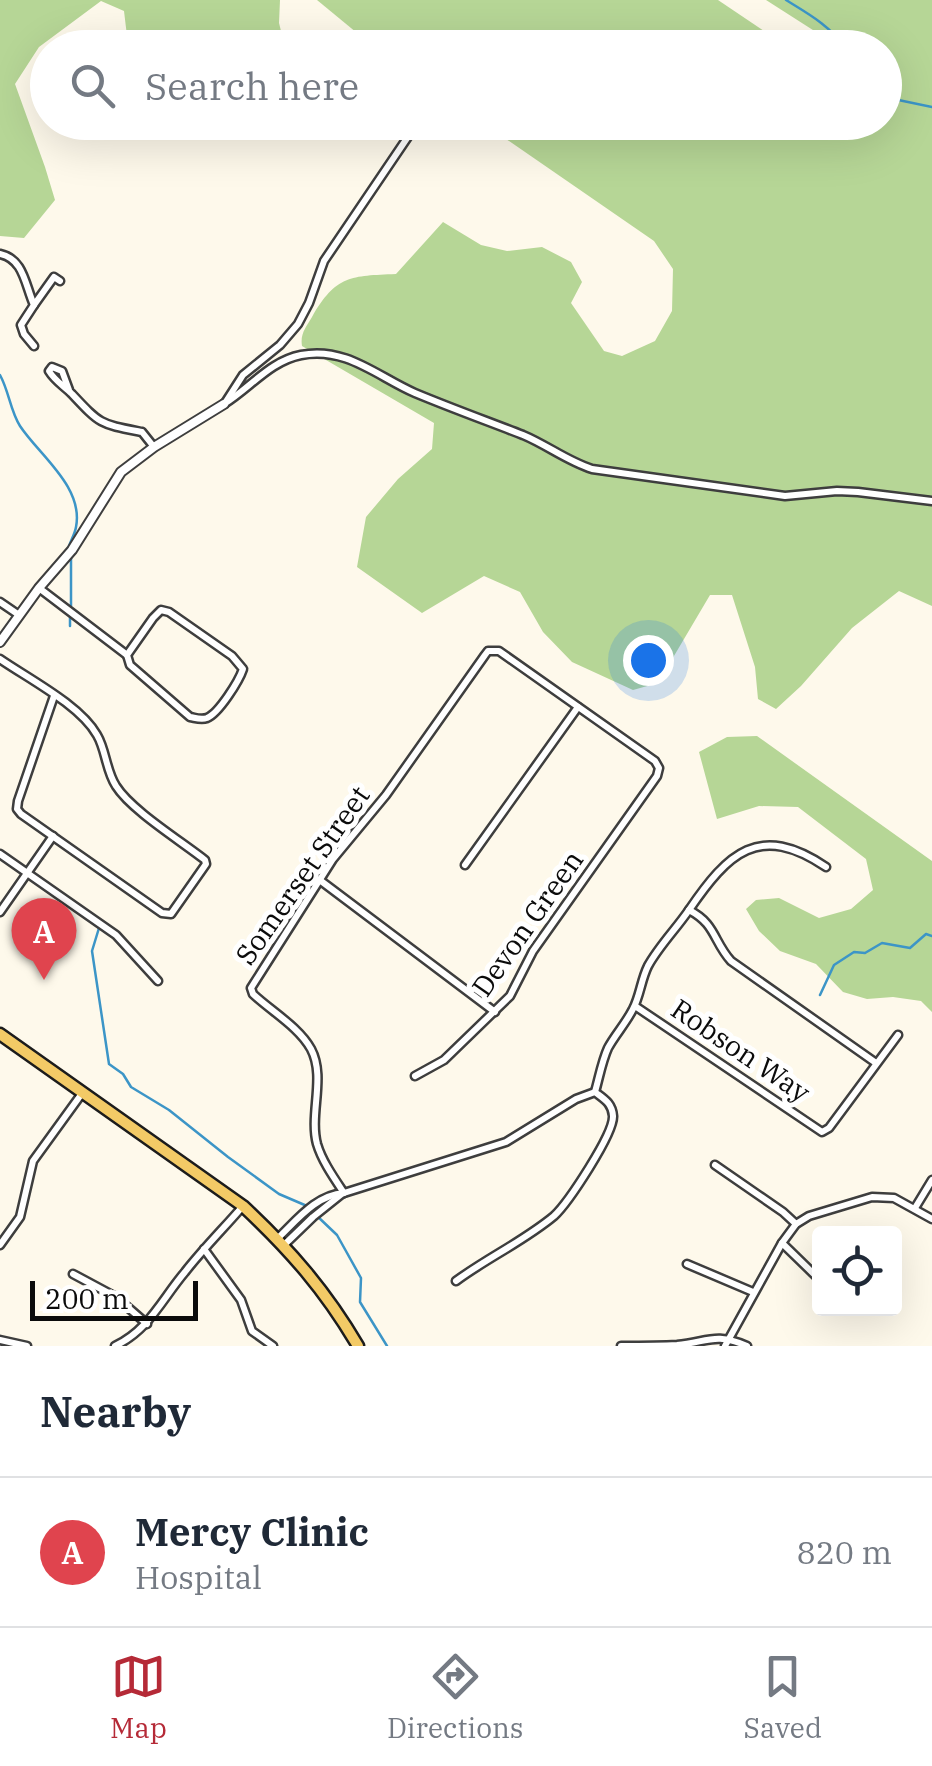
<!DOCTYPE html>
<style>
body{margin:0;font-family:"IBM Plex Serif",serif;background:#f2f2f3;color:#1f2937}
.controls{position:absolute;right:30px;bottom:30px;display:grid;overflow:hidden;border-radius:10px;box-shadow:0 10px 40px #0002}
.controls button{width:90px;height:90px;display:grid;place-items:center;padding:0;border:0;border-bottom:2px solid #e0e1e3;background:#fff;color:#1f2937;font:50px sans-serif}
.scale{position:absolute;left:30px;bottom:25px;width:168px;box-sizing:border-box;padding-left:10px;border:5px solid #0b0b0b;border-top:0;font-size:28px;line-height:35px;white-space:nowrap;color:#0b0b0b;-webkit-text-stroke:8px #fff;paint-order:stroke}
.you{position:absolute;left:648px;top:660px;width:35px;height:35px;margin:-25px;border:8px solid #fff;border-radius:50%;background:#1a73e8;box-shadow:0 0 0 15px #1a73e833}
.badge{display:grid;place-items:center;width:65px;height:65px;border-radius:50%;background:#b52a37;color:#fff;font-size:32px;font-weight:700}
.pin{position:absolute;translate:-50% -82px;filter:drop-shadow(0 2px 5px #0008)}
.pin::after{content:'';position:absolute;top:52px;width:35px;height:30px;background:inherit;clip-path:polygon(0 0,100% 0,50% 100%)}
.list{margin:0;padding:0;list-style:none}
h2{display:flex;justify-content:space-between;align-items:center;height:130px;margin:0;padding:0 40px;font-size:42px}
h2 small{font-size:32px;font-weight:400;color:#747a83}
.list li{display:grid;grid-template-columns:65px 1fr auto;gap:30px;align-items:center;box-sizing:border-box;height:150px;padding:0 40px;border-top:2px solid #e0e1e3}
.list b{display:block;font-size:38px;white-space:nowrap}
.list p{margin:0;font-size:32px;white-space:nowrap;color:#747a83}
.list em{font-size:32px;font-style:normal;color:#747a83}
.icon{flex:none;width:55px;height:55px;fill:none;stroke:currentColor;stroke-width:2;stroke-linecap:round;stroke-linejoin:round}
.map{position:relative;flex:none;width:932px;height:1346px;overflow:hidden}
.search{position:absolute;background:#fff;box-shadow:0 10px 40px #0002;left:30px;right:30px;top:30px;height:110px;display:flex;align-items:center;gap:25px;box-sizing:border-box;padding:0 35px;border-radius:55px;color:#747a83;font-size:38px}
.sheet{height:280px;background:#fff}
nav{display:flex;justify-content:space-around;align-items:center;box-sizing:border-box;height:140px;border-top:2px solid #e0e1e3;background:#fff;font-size:28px;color:#747a83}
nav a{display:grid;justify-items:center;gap:5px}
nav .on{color:#b52a37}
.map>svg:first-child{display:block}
.forest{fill:#b6d696}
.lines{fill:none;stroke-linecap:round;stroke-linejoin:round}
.stream{stroke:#3c95c7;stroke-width:2.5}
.minor-casing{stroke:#3e3e3e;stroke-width:11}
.tertiary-casing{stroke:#3e3e3e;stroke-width:12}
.primary-casing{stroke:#1c1c1c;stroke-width:15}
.minor{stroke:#fff;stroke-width:6}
.tertiary{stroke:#fff;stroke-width:8}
.primary{stroke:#f3ca66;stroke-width:10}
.labels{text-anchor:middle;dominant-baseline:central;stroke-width:10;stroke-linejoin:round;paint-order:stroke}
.street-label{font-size:28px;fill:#0b0b0b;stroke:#fff}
</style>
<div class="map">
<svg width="932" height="1346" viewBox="0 0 932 1346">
<rect width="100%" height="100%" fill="#fef9eb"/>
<g class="forest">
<path d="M 0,0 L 280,0 L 279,23 L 285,47 L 134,47 L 127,36 L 124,11 L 101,1 L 39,47 L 15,84 L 45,167 L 55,200 L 24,238 L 0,236 Z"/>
<path d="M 317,0 L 718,0 L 788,47 L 374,47 Z"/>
<path d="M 766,0 L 932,0 L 932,606 L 899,591 L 852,628 L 801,686 L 776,709 L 758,699 L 755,667 L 732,595 L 710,595 L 658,683 L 633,690 L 572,662 L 543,632 L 520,592 L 484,576 L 422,613 L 357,567 L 366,517 L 398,479 L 432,449 L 434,423 L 302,346 C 300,334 306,327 312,317 C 336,275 351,276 396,274 L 443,222 L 481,245 L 507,251 L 542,247 L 571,262 L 582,282 L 571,303 L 604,351 L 622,356 L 655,341 L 672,311 L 673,269 L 654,241 L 483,123 L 884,122 L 884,48 L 831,47 L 816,32 Z"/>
<path d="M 757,736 L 932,861 L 932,1012 L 921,1001 L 893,997 L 867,999 L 843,992 L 816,964 L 780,951 L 759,931 L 746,909 L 756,900 L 779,898 L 819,918 L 851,909 L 873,890 L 866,859 L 798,807 L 759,806 L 717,819 L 699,752 L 727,737 Z"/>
</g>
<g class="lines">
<g class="stream">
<path d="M 786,0 C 807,13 831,26 845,48"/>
<path d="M 884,97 L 932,107"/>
<path d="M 0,375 C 9,391 10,410 20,426 C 39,455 84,487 76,527 C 75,534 70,542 68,549"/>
<path d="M 71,606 L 71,558"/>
<path d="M 70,626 L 70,617"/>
<path d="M 99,928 L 92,951 L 109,1064 L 123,1074 L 131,1087 L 169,1110 L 228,1157 L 279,1194 L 307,1206"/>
<path d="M 820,995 L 834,965 L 854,952 L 865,953 L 882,943 L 910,948 L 926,934 L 932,936"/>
<path d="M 316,1215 L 337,1235 L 361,1278 L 360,1302 L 387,1346"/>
</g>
<g class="minor-casing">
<g id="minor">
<path d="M 0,254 C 24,259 25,285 34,305 L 21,325 L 24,334 L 34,346"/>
<path d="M 34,305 L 54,277 L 60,281"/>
<path d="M 69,390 L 62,371 L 52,367 L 49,371 C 55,381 64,386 72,394 C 101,425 100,424 142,432 L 154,447"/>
<path d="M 225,403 L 243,375 L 280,345 L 298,324 L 309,303 L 324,261 L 418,122"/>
<path d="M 224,404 C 250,388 270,361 301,355 C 346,346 378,377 415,393 C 451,408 487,421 523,435 C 547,445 567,461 592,469 L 785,496 L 837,491 L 858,492 L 932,501"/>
<path d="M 39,588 L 127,655"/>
<path d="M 0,602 L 19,615"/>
<path d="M 161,610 L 169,612 L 232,656 L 243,669 C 239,681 219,713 207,718 C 201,720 196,718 190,717 L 130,665 L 127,655 L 153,618 Z"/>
<path d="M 0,659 C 29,679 80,705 97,735 C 106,750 106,771 116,786 C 131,810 181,841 205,860 L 206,864 L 171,914 L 162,913 L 21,814 L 17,809 L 18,801 L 54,696"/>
<path d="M 0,854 L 116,935 L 158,981"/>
<path d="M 465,865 L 578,707"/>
<path d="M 321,881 L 495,1012"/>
<path d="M 689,910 C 716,924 713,941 731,961 L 876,1063"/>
<path d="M 0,912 L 53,836"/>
<path d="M 635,1006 L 822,1132 L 829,1128 L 898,1035"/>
<path d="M 595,1092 C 599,1078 602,1061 608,1048 C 615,1035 626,1023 633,1009 C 640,996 641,980 648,966 C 659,946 676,929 689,910 C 728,853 759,822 826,867"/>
<path d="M 715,1165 L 783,1212 L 796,1224"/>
<path d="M 344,1193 C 334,1178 322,1161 317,1144 C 309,1114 326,1077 311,1049 C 299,1027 271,1011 253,994 L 251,988 L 333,859 L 386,795 L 485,655 L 488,651 L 499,651 L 655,761 L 659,768 L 657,776 L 533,951 L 510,996 L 444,1060 L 415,1076"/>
<path d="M 915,1208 L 932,1180"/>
<path d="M 278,1238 C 297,1220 316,1195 344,1193 L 506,1142 L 576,1099 L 595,1092"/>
<path d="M 782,1243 L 820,1280"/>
<path d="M 0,1245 L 20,1217 L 33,1161 L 83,1092"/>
<path d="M 284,1245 L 313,1217 L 343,1193"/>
<path d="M 204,1249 L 241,1300 L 252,1331 L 273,1346"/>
<path d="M 687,1264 L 753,1292"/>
<path d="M 73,1274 L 116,1297 L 147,1324"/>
<path d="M 456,1281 C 487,1258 524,1241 554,1216 C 568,1203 614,1134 613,1116 C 612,1103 604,1099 595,1092"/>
<path d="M 0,1340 L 27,1346"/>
<path d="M 115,1346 C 149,1330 162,1299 185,1272 C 203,1249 224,1228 243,1206"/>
<path d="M 621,1346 C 639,1346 659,1346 677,1345 C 708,1342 715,1332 747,1346"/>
<path d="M 725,1346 L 782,1243 L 796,1224 L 809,1216 L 872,1197 L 894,1198 L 932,1219"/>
</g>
</g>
<g class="tertiary-casing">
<path id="tertiary" d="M 0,642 L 39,588 L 72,550 L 121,472 L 154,447 L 224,404"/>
</g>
<g class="primary-casing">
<path id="primary" d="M 0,1034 L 243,1206 C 290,1250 325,1290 358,1346"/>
</g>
<use href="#minor" class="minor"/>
<use href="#tertiary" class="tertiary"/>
<use href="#primary" class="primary"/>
</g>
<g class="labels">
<g class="street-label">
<text transform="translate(302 875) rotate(-55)">Somerset Street</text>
<text transform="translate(527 923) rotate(-55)">Devon Green</text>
<text transform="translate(741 1050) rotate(34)">Robson Way</text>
</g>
</g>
</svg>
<div class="controls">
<button><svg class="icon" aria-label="locate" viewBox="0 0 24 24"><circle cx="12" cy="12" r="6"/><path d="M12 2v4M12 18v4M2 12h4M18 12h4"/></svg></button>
</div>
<div class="scale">200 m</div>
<div class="you"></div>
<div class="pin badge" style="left:44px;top:980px;background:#e0444e">A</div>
<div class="search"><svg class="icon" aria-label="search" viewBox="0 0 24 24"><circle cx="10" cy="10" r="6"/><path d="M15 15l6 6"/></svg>Search here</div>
</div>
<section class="sheet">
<h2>Nearby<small></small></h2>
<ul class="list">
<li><span class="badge" style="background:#e0444e">A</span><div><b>Mercy Clinic</b><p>Hospital</p></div><em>820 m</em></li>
</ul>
</section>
<nav>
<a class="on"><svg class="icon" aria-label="map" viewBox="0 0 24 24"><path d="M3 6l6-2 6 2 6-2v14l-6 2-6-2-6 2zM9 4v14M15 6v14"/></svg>Map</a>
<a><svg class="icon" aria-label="directions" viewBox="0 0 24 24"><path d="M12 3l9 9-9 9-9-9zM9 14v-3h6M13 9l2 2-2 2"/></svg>Directions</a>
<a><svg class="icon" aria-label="saved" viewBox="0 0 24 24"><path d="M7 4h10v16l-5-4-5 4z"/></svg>Saved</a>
</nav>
